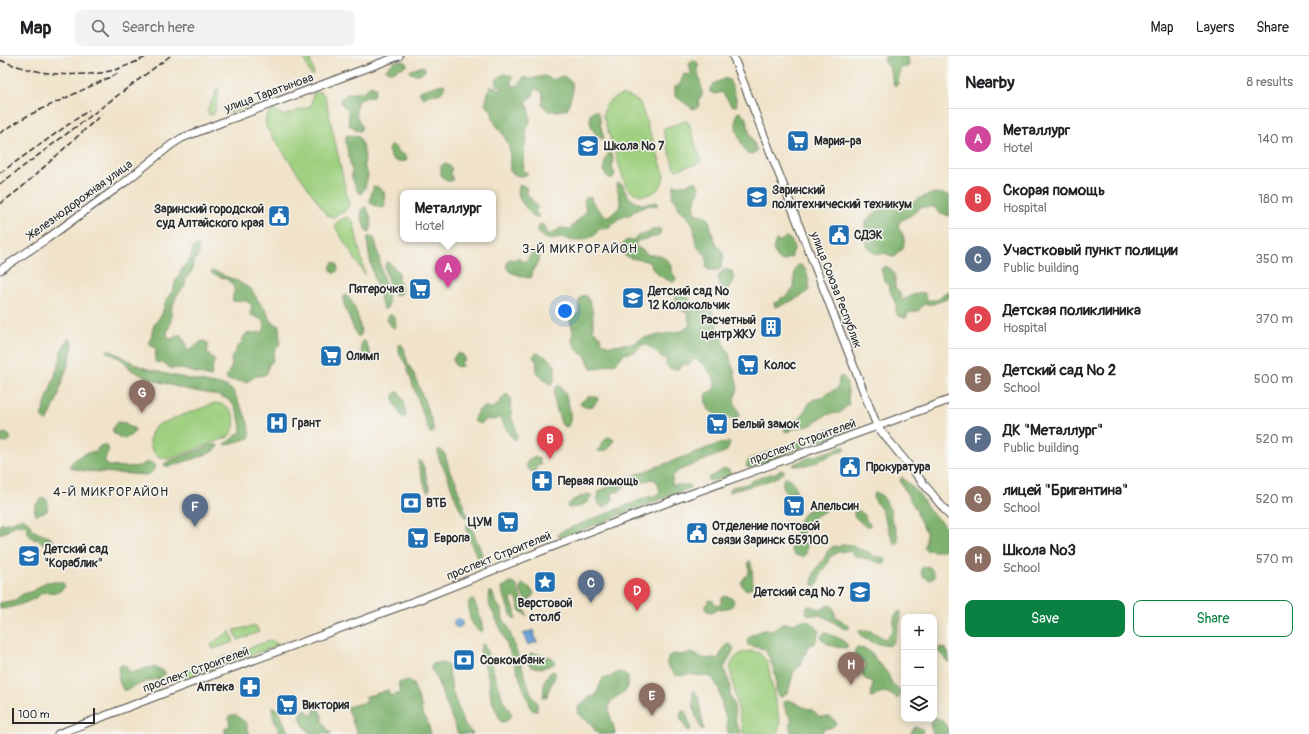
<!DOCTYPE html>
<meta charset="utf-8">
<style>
body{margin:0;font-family:Pangolin,sans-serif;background:#f2f2f2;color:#202124}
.controls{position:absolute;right:12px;bottom:12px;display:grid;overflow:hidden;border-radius:8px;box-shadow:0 2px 10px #0003}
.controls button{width:36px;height:36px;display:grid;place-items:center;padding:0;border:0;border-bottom:1px solid #e0e0e0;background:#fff;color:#202124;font:20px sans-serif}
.scale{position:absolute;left:12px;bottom:10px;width:83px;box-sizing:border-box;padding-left:4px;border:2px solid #2b2b2b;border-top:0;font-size:11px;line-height:14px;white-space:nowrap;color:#2b2b2b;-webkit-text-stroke:3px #f6f6f2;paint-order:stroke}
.you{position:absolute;left:565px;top:255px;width:14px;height:14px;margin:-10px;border:3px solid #fff;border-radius:50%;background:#1a73e8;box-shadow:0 0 0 6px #1a73e833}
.badge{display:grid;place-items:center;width:26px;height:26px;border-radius:50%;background:#0b8043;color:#fff;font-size:13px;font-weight:700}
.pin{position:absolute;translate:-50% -33px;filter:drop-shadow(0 1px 2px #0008)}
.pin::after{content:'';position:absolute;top:21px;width:14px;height:12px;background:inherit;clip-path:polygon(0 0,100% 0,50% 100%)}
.popup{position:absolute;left:400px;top:134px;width:96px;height:52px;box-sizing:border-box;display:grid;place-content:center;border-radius:8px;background:#fff;filter:drop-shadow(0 1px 3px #0005);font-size:13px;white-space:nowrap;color:#757577}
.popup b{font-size:15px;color:#202124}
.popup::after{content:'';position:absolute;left:50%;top:100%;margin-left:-8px;border:8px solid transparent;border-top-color:#fff}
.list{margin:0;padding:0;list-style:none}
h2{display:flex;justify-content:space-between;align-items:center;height:52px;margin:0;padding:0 16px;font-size:17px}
h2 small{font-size:13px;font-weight:400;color:#757577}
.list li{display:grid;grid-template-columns:26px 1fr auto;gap:12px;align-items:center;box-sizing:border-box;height:60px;padding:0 16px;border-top:1px solid #e0e0e0}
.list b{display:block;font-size:15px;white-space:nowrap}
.list p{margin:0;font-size:13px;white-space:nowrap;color:#757577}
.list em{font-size:13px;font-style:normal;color:#757577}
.actions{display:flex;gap:8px;padding:12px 16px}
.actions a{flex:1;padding:9px 0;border:1px solid #0b8043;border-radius:8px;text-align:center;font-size:14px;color:#0b8043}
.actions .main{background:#0b8043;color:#fff}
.icon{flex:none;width:22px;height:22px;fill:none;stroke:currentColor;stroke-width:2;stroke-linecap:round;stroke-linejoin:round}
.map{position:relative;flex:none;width:949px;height:678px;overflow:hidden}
header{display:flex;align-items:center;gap:24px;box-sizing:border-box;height:56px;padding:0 20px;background:#fff;border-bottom:1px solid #e0e0e0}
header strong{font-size:19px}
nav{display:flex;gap:22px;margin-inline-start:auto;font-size:14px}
.search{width:280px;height:36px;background:#f2f2f2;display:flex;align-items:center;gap:10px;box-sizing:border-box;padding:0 14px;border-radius:8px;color:#757577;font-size:15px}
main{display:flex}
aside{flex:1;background:#fff}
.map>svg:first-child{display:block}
.green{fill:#9fd080;stroke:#657e56}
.forest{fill:#7fb26e;stroke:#556e4c}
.water{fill:#659ed4;stroke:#486480}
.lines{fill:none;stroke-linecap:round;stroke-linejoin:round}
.tertiary-casing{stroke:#494743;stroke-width:9}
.tertiary{stroke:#fff;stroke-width:7}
.rail{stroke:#2b2b2b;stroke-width:1.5;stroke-dasharray:6 3;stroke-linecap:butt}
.labels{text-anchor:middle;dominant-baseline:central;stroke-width:3;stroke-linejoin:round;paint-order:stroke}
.street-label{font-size:12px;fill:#2b2b2b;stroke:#f6f6f2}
.poi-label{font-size:12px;font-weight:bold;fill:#2b2b2b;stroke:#f6f6f2;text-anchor:start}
.neighbourhood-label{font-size:13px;letter-spacing:1px;fill:#2b2b2b;stroke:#f6f6f2}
</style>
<header>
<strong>Map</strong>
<div class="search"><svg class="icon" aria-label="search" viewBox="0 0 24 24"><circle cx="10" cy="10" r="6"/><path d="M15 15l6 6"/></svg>Search here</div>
<nav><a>Map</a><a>Layers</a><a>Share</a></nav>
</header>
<main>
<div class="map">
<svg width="949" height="678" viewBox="0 0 949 678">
<rect width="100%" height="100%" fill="#f6f6f2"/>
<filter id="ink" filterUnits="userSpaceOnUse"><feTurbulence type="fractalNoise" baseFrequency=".025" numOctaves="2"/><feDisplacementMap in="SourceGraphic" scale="8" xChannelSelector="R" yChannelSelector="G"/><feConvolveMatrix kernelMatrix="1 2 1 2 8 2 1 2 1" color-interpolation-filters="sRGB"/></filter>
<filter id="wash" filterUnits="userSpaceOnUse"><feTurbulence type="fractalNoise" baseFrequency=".012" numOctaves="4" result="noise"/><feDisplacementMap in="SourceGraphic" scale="16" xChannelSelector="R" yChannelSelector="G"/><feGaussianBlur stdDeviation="0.9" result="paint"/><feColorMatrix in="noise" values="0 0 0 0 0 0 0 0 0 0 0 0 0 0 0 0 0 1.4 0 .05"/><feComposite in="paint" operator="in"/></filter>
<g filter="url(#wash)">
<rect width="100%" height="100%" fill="#f0e3c9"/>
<g class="green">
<path d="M 303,0 L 309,0 L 314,17 L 313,19 L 310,18 Z"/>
<path d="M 217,33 L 219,34 L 214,58 L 209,59 L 207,55 Z"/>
<path d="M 320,36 L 324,39 L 326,44 L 349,149 L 345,155 L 333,161 L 327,159 L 267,73 C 263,64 266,58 274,53 L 283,60 L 311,50 L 313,37 Z"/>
<path d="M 623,39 L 631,41 L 640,47 L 664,117 C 664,139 639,147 626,130 L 603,60 C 604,48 611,41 623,39 Z"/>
<path d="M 248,44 L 251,46 L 250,50 L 229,57 L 226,55 L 227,51 Z"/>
<path d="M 686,65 L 689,67 L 701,105 L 699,107 L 676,114 L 674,112 L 663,74 L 664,72 Z"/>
<path d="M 348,161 L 352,164 L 354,169 L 365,219 L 335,171 C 335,165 343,163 348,161 Z"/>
<path d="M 215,347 C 234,348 241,368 228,381 L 170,403 C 151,404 143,382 157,369 Z"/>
<path d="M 256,570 L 259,576 L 238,584 L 234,574 Z"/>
<path d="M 230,575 L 234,586 L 213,593 L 211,588 Z"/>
<path d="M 271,584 L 279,589 L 185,623 L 179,618 Z"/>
<path d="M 752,595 L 759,597 L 767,605 L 780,668 L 777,678 L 744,678 L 743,676 L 730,613 C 732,602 740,595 752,595 Z"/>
</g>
<g class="forest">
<path d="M 885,0 L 908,0 L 909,9 L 908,11 L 900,12 L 898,28 L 896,30 L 894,29 L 889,11 L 884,5 Z"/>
<path d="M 693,4 C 695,5 697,5 698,8 C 699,11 697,11 698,14 C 698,19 703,34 702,39 C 701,41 700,42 698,44 L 699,50 L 695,53 L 692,52 L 675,40 L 675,31 L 680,28 L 684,18 L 689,19 L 691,17 L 689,8 L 691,5 Z"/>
<path d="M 395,5 L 403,5 L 408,9 L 392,16 L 385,14 Z"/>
<path d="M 423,10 L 425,12 L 425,15 C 420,18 415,20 409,16 L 411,14 Z"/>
<path d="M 504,18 L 512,20 L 513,22 L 511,24 L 512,29 L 514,30 L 519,29 L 523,22 L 525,21 L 530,23 L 545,20 L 554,24 L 559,21 L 564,20 L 572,27 L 573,35 L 567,53 L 558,55 L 548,55 L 542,49 L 543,37 L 535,32 L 533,40 L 528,43 L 526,47 L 529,51 L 530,66 L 526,73 L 527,84 L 524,92 L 523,106 L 524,114 L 528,118 C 520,121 517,121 510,115 C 509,106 512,96 507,86 C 503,75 491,67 492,55 L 485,48 C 488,41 487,35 491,30 L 496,31 L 498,35 L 503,33 L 496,28 L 497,23 Z"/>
<path d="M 724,22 L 729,24 C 733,32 736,40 737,49 L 735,50 L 731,49 L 722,36 L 716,38 L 710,36 L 710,33 C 712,28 717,25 723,24 Z"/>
<path d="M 442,28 L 445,29 C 442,41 438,37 430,39 C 427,39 426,41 423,42 L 420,38 L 420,35 Z"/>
<path d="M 371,29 L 376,32 L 373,40 C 369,41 363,41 360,43 C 352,49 357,64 362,70 L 360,75 L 355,74 L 356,73 L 349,69 L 348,55 L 341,47 L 340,44 L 348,37 C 353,38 357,36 363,36 Z"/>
<path d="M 594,54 L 597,55 L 600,60 L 600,68 L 604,82 L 602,83 C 593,78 589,68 590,58 Z"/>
<path d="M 740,56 C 748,60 748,71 750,79 C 752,84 755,89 757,95 L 752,98 L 747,98 C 740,85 733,72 737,57 Z"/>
<path d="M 347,79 L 358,80 L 362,87 L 365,100 L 364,110 L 368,119 L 365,132 L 361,138 L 357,134 L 352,122 L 352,116 L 346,87 L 346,81 Z"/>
<path d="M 391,89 C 395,90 395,92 398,95 C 400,98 405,98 407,102 L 406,105 C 395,107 390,104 388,93 Z"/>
<path d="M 610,97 L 613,101 L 612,112 L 615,118 L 612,123 L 606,120 C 603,113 604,104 608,98 Z"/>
<path d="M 445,107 L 451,111 L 452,114 L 450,116 L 453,124 L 451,125 L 446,125 L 441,119 L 441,110 Z"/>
<path d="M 691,126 L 697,126 C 702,139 697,134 695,145 C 694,147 695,156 695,158 L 703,159 L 709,163 L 712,178 L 717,189 L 723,197 L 724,202 L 721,207 L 721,211 L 719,214 L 709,214 L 706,212 C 709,194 702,200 696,188 C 695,184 695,182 695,179 C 694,167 688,159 679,153 L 677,147 L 672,141 L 674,129 L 686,129 Z"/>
<path d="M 618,127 L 623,129 C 625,139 634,148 644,148 C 648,148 653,146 657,146 L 659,148 L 656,150 L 650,149 L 643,152 L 637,153 L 631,158 L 618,163 L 608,172 L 599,173 L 594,180 L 580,185 L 573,185 L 561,181 C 552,186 544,184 538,175 L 539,169 L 541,168 L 544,170 L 546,177 C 551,180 556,175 560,172 L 570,173 L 585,157 C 587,152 583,147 585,142 L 591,141 L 591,144 C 597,150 600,159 609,161 L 621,150 L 617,130 Z"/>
<path d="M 522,129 L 527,132 L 527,138 L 537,150 L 537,153 L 535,154 L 539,161 L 534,161 C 526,150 515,144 519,130 Z"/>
<path d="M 376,130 L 384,136 L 385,151 L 381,152 L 372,148 L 370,146 L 373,131 Z"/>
<path d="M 935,137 L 949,139 L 949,160 C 941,157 939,160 935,151 L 921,151 L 914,157 L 899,166 L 898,172 C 905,179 905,184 903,193 L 898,196 L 895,201 L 892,201 L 885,197 L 877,199 C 872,195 865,192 866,185 C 867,181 868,183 867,179 C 867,176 865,173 865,170 C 865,157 886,154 894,149 L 902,150 L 912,147 L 920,142 Z"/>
<path d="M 364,151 L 366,151 C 371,160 373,166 370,176 L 367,176 C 364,169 358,157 364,151 Z"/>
<path d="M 658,172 L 660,173 L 661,175 L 658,180 L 637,185 L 635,190 L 642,194 L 649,199 L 660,199 L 668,205 L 671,210 L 671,215 L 676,222 L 674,226 C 667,225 651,216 651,208 C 641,201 635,205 625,200 L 624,198 L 620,194 L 621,189 L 625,185 L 633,184 L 638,180 L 646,178 L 649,175 Z"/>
<path d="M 370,180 L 373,181 L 376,187 L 386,236 L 388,241 L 388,251 L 386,253 L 383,253 C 379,238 365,193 368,181 Z"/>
<path d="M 786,181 C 792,183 794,189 794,195 L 792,197 L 792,201 L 788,202 L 785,205 L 779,204 C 774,194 771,197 776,184 L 781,185 Z"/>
<path d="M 197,190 L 199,191 L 199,198 L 193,207 L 192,215 L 186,222 L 185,230 L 177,239 L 171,254 L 171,264 L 167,278 L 168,281 L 172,283 L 177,279 L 181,279 L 186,288 L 186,292 L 188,294 C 193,294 197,287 203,285 L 208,287 L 208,293 L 207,297 L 214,303 L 215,306 L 213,308 L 211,321 L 182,313 L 170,312 L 164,307 L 155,306 L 156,292 L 151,290 L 149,288 L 154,269 L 162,258 L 166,244 L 173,234 L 176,224 L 182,213 L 191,201 L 194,191 Z"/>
<path d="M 533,196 L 538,196 C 540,202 538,210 533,213 L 532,221 L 528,222 L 510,216 L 506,211 L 509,203 L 514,204 L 518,201 L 522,205 L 526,205 Z"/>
<path d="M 387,205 L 396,213 L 399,217 L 398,222 L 402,235 L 400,238 L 394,240 C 391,231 381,213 387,205 Z"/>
<path d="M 333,206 L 337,208 L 338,214 L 334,218 L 330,212 Z"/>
<path d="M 799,208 C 809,213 809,225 809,234 C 803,240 783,250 775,251 L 774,247 L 779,245 L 781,242 L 786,241 L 794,232 C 795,225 792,213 799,208 Z"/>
<path d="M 885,210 C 895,213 896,222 895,231 L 900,237 L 901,242 L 902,244 C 911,242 914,235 925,237 L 926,244 L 937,244 L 943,238 L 949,235 L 949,242 L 933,248 L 924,248 L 918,255 L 908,257 L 906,262 L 898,260 L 896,255 L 896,249 L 888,229 L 884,224 L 881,213 Z"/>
<path d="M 723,214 L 726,214 L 732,215 L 734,225 L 728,233 L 719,234 C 720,225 715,222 723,214 Z"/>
<path d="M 212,215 L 221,217 L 224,220 L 233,223 L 251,233 L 261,249 L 267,255 L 269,263 L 279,270 L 280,285 L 280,288 L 274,295 L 273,305 L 269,308 L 267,317 L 264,319 L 256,320 L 247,326 L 227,324 L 226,321 L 232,310 L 231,302 C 235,298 236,290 242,287 L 243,282 L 246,278 L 263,276 C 269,263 258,263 250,258 L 252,250 C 244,241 242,247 233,245 C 231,240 235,238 234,233 C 233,222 218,221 211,217 Z"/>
<path d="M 679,238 L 688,240 C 692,246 692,254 701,255 L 704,250 L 707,249 L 709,249 L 711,251 L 712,256 L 717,265 L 717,272 L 723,280 L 724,288 L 730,300 L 731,308 L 734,314 L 738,332 L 734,343 L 735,348 L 739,356 L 739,359 L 736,364 L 717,359 L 709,354 C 707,349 702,340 709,336 C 711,335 713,334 715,332 L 715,327 L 713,319 L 709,316 L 704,308 L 695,303 L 689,309 L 683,308 L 679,313 L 670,313 C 666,310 665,305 666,301 L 662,302 L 653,293 L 644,288 L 642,289 L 636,295 L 624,298 L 616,307 L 607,309 L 597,313 L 591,312 L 585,299 L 581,298 L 576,291 L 572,284 L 573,275 L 570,264 L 572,261 L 579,257 L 579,244 L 582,240 L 585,239 C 594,248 593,262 593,274 L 600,280 L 602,286 L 609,290 L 622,288 L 633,288 L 642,282 L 682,275 L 690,269 L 688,258 L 680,253 L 675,245 L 676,239 Z"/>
<path d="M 346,239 C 356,248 360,266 361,279 L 359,281 L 357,280 L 344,249 L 344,240 Z"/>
<path d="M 389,259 L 392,259 L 395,264 L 396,271 L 393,272 L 387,264 Z"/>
<path d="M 68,283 L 71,284 L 73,288 L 70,303 L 60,331 L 59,339 L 48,364 L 46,365 L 41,361 L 60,304 L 61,295 Z"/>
<path d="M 362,285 L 365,285 L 371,299 L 372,306 L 365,305 C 363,298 359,292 362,285 Z"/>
<path d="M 401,288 L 404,292 L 408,308 L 415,320 L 432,366 L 434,376 L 431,378 L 429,375 L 406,309 L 399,297 L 399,289 Z"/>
<path d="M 109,294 C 122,299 132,308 145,312 C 170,320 200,325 226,330 L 233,335 L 244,357 L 248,367 L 250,380 L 249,382 L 227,389 L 225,388 L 241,376 C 241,366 237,348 227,343 C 218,338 205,337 194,335 C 173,330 152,325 133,315 C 129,313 127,307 122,304 C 117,300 111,299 106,295 Z"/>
<path d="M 536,297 C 544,299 549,302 555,309 L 555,322 L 551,330 C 543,321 534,319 537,305 L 533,302 L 534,299 Z"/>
<path d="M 456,298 L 462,298 L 464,300 L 465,303 L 461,306 L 462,310 L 457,311 L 454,308 L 453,303 Z"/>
<path d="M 842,320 C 850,325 847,340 849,348 L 840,357 L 828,358 L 816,365 L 812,369 L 793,373 L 789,376 L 786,376 L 784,373 L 786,369 L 801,361 C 804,355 807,350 812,344 L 823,341 L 826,338 L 838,332 L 839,322 Z"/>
<path d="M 558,329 C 567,333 575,365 567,371 L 563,370 L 561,367 C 558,356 549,337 558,329 Z"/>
<path d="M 397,336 L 399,336 L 404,345 L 406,360 L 405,362 L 402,361 L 394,346 L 394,338 Z"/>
<path d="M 505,339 L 508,339 L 511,343 L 510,349 L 512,354 L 511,362 L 516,370 C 514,375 517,378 517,382 L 515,384 C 507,380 506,367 498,362 L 493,364 L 487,363 L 480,368 L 474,365 C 474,360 479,352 485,351 C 489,351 491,353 494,351 C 500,348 501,343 505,339 Z"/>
<path d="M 589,340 L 597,341 L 598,344 L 593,350 L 585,351 L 581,349 L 580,347 Z"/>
<path d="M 117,366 L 126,367 L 129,371 L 134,372 L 135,375 C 131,380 126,384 119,382 L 119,380 L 114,378 C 111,373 114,369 117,366 Z"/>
<path d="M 857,368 L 858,371 L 854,374 C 842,377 826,386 814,385 L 812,383 L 818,378 L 827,374 Z"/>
<path d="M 5,377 L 9,379 L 11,383 L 6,386 L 0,387 L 0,379 Z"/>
<path d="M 609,381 L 614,384 C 611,392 607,396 598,395 L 606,382 Z"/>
<path d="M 800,385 L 805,385 L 807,387 L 803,391 L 753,411 L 748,412 L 746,410 L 748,405 L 752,402 Z"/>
<path d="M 729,386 L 730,388 L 727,395 L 678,415 L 672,421 L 672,429 L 690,429 L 690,432 L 564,481 L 559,481 L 557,479 L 560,476 L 648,441 C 653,440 657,440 660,435 C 658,430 658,424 652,423 L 634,428 L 631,428 L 629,425 L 632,421 L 637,418 L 721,387 Z"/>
<path d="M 102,389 L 106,389 L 108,391 C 110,397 104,400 105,406 C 107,408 107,409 110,410 C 112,411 136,411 139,410 C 145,408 150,402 155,411 C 154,415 150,418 145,419 L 85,415 L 71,412 L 70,410 C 75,400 86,397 96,395 L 99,391 Z"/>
<path d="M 212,389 L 217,389 L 218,391 C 212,399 181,406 169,411 L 164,409 L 165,407 Z"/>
<path d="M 840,391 L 845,391 L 846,393 L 809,409 L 793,410 L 794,408 C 809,400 826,398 840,391 Z"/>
<path d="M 440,393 L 445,398 L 450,416 L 456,425 L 457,432 L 464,449 L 465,454 L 468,459 L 468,462 L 465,462 C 458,450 453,437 449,424 C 446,414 437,404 438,394 Z"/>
<path d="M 534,401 L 539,403 L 541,408 L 536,411 L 535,416 C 530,416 528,413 526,409 L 529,403 Z"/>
<path d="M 419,404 C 427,412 425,423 430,433 L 428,436 L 425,431 L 418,407 Z"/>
<path d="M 724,413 L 729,414 L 731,418 L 729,421 L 712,425 L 709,425 L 708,422 Z"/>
<path d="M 781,414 L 784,415 L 784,417 C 767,428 748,430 729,436 L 728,436 L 732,431 L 746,428 L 763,420 L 775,417 Z"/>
<path d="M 785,421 L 791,423 C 795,429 799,435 795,442 L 790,442 C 785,435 780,429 785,421 Z"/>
<path d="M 902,421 L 919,438 L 930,455 L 949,474 L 949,490 C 943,497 935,495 926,494 L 924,492 L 926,485 L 926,476 L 919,463 L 916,454 L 902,429 L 900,424 Z"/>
<path d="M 621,425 L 625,427 L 625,430 L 621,433 L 620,435 L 612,437 L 613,444 L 605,451 L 602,451 L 597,445 L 599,435 L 609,431 L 616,426 Z"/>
<path d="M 876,437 C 883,438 885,444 888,450 C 889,452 890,453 891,455 C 892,458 890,460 891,462 C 894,470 901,480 897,489 L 894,487 L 881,453 L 873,442 L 874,438 Z"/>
<path d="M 587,438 L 592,439 C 588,449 578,452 568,452 L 567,450 L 573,444 Z"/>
<path d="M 44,442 L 48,445 L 47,455 L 35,459 C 33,450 37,446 44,442 Z"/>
<path d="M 819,449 L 824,451 L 825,455 L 812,462 L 811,464 L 804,470 L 802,481 L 807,488 L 806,499 L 803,501 C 798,500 792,499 791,493 L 800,463 L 806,455 L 814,453 Z"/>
<path d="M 858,454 L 865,459 L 866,464 L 870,468 L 870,470 L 865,470 L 854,460 L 854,456 Z"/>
<path d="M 23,462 L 31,468 L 32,473 L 36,476 L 51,482 L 53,487 L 48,489 L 43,487 L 39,484 L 33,483 L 29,479 L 26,469 L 16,469 L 7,475 L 0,478 L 0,468 L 9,467 Z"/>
<path d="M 467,467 L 473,475 L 482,498 L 480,502 L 477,501 C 473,491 465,478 467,467 Z"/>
<path d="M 843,488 L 851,489 L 858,493 L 869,496 L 873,500 L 884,502 L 886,507 L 884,508 L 856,500 L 849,495 L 838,496 L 829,502 L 828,507 L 821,517 L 818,528 L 815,530 L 813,529 C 811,521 816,513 820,508 C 822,505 823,505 824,503 C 827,496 827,494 834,490 L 839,491 Z"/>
<path d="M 750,504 C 753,514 753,523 752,532 L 746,534 L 743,531 L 741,527 C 747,515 751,523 748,506 Z"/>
<path d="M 926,510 L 931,512 L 935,521 L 930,524 L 923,520 L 921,515 L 922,512 Z"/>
<path d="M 46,526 L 62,526 L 65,530 C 57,541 52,534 42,537 C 39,539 37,541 34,543 C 23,548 12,552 0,553 L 0,547 L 15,544 L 23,538 L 33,535 Z"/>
<path d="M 511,527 L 515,528 L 517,530 L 527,560 L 519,554 L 518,545 L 514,541 L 511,544 L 515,555 L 516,563 L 515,564 C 512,562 506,548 506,544 L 503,539 L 502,531 Z"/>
<path d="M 522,528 C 527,529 533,534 534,538 L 529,545 L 526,545 C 523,540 518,534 522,528 Z"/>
<path d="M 489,536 L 492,536 L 495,545 L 502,555 L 503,563 L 508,571 L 532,640 L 537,647 L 537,654 L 535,655 L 532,654 L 501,573 L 490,551 L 488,541 Z"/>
<path d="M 725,540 L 732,542 L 734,544 L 732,550 L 721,554 L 718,553 L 711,556 L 706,554 L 706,549 L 709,544 L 713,545 L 716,549 L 719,549 L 721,548 L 722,542 Z"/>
<path d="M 472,543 C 476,546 483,569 483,574 L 481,576 C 469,568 468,558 469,545 Z"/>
<path d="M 831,549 L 834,553 L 835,560 L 849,570 L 850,572 L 846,573 L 843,572 C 836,568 830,563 822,560 C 817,557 812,561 806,557 L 807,551 L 809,550 L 822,553 L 826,550 Z"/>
<path d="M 900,555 L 902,557 L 900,560 L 901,562 L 894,585 L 889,590 C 879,588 864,586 859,577 L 860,574 L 871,575 L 885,583 C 887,581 892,576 893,573 C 896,566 890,560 900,555 Z"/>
<path d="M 805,564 C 811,565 817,570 819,576 L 815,587 L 810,589 L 798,612 L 794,615 L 788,636 L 782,641 L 779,641 C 774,634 777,629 776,622 C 774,613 770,603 766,595 L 764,593 L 748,589 L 747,583 L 751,579 L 764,574 L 774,574 L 783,567 L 794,568 L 800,565 Z"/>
<path d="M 825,577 C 832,579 844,583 848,590 L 846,592 C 836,591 827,590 821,582 L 822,579 Z"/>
<path d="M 482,588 L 484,589 L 486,593 L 503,644 L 512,659 L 507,665 L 501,666 L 491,642 L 489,624 L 480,594 Z"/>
<path d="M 728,588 L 731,589 L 734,593 L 724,612 L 724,614 L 730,628 L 730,640 L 734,648 L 736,668 L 741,678 L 729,678 L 727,673 L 727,664 L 723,653 L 719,633 L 712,621 L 686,618 L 681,620 L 675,619 L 667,609 L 667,606 L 669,600 L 674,598 L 680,599 L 691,597 L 706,603 L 709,602 L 717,603 L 719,601 L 725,590 Z"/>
<path d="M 940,591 C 949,593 949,598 949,607 L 938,595 Z"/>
<path d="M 857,592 L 866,593 L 874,600 L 876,605 L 882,610 L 883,612 C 890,619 888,620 892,627 C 896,632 899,630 901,638 L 898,643 L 888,637 L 883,636 L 871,641 L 873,626 L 865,623 L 862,618 L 866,608 L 856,602 C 854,598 853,595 857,592 Z"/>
<path d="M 531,597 C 539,597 544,601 551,601 L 555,605 L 554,608 L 543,612 L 531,611 C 527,606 526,601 531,597 Z"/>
<path d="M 438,607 L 445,608 L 448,610 L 452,634 L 463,667 L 473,678 L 458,678 L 435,619 L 430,612 L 432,608 Z"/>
<path d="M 121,609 L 126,610 C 127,612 128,614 130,615 C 138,620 149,603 166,617 L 160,623 L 152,624 L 134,630 L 128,634 L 123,634 C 118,625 118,621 119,611 Z"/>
<path d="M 553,615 L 555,616 C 557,624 547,632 547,641 L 543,641 C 545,629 541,623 553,615 Z"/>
<path d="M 618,616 L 624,617 L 628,620 C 628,623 628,627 628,630 C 626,640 610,640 609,650 C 608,660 615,669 615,678 L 598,678 C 594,674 593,670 590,667 C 587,664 582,662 579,659 L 578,651 L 589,641 L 594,641 C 599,635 599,627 604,621 L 609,622 Z"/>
<path d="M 409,624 L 413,628 L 422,652 L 421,653 L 423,660 L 426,662 L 431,678 L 357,678 L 347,651 L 367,646 L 365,641 L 388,634 L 390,640 L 401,637 L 398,627 Z"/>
<path d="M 694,634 L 698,640 L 704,673 L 701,673 C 697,661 689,646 694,634 Z"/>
<path d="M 787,644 L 792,645 L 803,651 L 812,654 L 820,661 C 827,661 833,659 836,667 C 834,672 828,672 823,673 L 822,678 L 792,678 L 789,669 L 792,664 C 788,658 783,652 784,645 Z"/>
<path d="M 316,647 L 322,660 L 322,665 L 331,678 L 310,678 C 305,670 295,662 305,653 L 311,659 L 314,659 L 314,649 Z"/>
<path d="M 273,650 L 279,655 L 289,678 L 281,678 C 277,671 270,658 273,650 Z"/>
<path d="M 682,655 L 685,655 L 686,657 L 691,672 L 690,675 L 687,674 L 680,661 Z"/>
<path d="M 230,659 L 236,659 L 247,668 L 247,673 L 250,678 L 225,678 L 225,672 L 230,670 L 228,661 Z"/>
<path d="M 934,661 C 942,663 949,669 949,678 L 933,678 L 930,669 L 932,663 L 934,663 Z"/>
<path d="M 916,671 L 921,672 L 923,674 L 922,677 L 910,678 L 914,672 Z"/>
</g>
<g class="water">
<circle cx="458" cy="567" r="4.5"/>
<path d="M 533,574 L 537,586 L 528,589 L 523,578 Z"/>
</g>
</g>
<g filter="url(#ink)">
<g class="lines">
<g class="tertiary-casing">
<g id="tertiary">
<path d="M 733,0 L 877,370 L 949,459"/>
<path d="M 0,214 L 48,182 L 125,126 L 171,89 L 182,82 L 220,67 L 399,0"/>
<path d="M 58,678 L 180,631 L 423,542 L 549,492 L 674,444 L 949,344"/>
</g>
</g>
<use href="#tertiary" class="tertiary"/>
<g class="rail">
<path d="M 0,4 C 27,15 55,20 84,18 C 91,18 98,18 105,16 C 121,13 134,7 148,0"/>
<path d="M 0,77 L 27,60 L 119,17"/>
<path d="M 0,117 L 89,54"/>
<path d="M 0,128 L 170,0"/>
<path d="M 0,148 L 21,132 L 102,58"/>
</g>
</g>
</g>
<defs>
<g id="supermarket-square" transform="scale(1.15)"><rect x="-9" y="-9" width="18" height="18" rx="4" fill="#1f6fb2" stroke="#f6f6f2"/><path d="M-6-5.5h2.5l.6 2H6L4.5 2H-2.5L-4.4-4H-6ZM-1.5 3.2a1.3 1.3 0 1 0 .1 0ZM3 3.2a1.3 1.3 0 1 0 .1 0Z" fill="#fff"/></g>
<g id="school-square" transform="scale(1.15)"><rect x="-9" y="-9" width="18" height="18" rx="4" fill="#1f6fb2" stroke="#f6f6f2"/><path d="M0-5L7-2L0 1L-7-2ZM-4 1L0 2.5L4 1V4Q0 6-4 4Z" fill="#fff"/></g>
<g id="university-square" transform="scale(1.15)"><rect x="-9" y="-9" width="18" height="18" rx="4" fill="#1f6fb2" stroke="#f6f6f2"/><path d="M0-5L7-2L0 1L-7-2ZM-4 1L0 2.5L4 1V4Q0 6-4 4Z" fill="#fff"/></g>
<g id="civic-square" transform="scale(1.15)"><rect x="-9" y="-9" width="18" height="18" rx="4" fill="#1f6fb2" stroke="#f6f6f2"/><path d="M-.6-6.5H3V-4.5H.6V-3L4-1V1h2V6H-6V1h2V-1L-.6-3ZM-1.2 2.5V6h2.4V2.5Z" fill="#fff"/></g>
<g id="building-square" transform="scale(1.15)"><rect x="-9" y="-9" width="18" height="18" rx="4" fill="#1f6fb2" stroke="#f6f6f2"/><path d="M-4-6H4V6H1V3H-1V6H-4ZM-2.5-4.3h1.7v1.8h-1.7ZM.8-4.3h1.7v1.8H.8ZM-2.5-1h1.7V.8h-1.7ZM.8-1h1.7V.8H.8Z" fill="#fff"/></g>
<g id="hospital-square" transform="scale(1.15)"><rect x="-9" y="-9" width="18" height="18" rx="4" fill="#1f6fb2" stroke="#f6f6f2"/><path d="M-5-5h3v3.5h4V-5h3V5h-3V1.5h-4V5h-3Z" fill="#fff"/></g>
<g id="pharmacy-square" transform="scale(1.15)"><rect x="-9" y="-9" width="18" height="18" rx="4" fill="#1f6fb2" stroke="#f6f6f2"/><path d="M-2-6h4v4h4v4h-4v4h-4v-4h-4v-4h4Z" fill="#fff"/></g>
<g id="bank-square" transform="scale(1.15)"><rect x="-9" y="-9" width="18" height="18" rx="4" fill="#1f6fb2" stroke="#f6f6f2"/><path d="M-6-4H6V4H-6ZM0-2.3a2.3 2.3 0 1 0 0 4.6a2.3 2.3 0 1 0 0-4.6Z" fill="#fff"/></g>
<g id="sight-square" transform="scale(1.15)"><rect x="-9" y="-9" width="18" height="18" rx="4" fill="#1f6fb2" stroke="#f6f6f2"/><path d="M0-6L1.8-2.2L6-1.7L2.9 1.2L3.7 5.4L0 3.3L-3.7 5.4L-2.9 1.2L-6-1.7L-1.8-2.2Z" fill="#fff"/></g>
</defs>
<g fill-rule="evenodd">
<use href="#supermarket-square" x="798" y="85"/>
<use href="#school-square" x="588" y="90"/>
<use href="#university-square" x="757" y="141"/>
<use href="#civic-square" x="279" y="160"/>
<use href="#civic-square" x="839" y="179"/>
<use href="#supermarket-square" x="420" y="233"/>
<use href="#school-square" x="633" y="242"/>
<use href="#building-square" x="771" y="271"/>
<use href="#supermarket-square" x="331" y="300"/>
<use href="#supermarket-square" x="748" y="309"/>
<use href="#hospital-square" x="277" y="367"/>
<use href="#supermarket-square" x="717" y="368"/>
<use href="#civic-square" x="850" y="411"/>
<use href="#pharmacy-square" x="542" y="425"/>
<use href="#bank-square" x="411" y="447"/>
<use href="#supermarket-square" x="794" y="450"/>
<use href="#supermarket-square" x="508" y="466"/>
<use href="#civic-square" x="697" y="477"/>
<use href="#supermarket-square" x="418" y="482"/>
<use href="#school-square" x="29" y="500"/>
<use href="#sight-square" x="545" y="526"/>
<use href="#school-square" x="860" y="536"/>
<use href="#bank-square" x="464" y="604"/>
<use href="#pharmacy-square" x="250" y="631"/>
<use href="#supermarket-square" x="287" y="649"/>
</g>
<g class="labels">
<g class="street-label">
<text transform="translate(269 37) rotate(-20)">улица Таратынова</text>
<text transform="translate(80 144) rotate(-36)">Железнодорожная улица</text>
<text transform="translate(836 234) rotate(69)">улица Союза Республик</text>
<text transform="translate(803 386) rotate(-20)">проспект Строителей</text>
<text transform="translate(499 500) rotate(-22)">проспект Строителей</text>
<text transform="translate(196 614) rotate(-20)">проспект Строителей</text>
</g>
<g class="poi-label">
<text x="814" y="85">Мария-ра</text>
<text x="604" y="90">Школа № 7</text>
<text x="772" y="134">Заринский<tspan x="772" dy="14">политехнический техникум</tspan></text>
<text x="264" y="153" text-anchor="end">Заринский городской<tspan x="264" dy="14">суд Алтайского края</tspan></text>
<text x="854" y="179">СДЭК</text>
<text x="404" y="233" text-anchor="end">Пятерочка</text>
<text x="648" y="235">Детский сад №<tspan x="648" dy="14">12 Колокольчик</tspan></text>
<text x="756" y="264" text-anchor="end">Расчетный<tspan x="756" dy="14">центр ЖКУ</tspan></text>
<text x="346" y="300">Олимп</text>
<text x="764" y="309">Колос</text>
<text x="292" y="367">Грант</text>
<text x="732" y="368">Белый замок</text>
<text x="866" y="411">Прокуратура</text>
<text x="558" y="425">Первая помощь</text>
<text x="426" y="447">ВТБ</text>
<text x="810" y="450">Апельсин</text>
<text x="492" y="466" text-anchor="end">ЦУМ</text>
<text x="712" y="470">Отделение почтовой<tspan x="712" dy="14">связи Заринск 659100</tspan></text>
<text x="434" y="482">Европа</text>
<text x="44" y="493">Детский сад<tspan x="44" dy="14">"Кораблик"</tspan></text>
<text x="844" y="536" text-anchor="end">Детский сад № 7</text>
<text x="545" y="547" text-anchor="middle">Верстовой<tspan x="545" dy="14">столб</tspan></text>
<text x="480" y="604">Совкомбанк</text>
<text x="234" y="631" text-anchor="end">Аптека</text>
<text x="302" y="649">Виктория</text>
</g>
<g class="neighbourhood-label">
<text x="580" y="193">3-Й МИКРОРАЙОН</text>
<text x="111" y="436">4-Й МИКРОРАЙОН</text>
</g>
</g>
</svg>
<div class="controls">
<button>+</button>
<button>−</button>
<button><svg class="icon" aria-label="layers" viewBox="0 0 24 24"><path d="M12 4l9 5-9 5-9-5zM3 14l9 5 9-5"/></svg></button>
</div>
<div class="scale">100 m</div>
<div class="you"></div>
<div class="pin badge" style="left:448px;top:232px;background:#d1479c">A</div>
<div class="popup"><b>Металлург</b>Hotel</div>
<div class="pin badge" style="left:550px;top:403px;background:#e0444e">B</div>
<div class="pin badge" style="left:591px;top:547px;background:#5c6f8a">C</div>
<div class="pin badge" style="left:637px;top:555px;background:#e0444e">D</div>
<div class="pin badge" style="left:652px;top:660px;background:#8d6e63">E</div>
<div class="pin badge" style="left:195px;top:471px;background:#5c6f8a">F</div>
<div class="pin badge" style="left:142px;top:357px;background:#8d6e63">G</div>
<div class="pin badge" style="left:851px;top:629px;background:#8d6e63">H</div>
</div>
<aside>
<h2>Nearby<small>8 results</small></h2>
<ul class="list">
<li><span class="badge" style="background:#d1479c">A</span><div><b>Металлург</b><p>Hotel</p></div><em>140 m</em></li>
<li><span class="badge" style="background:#e0444e">B</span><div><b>Скорая помощь</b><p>Hospital</p></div><em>180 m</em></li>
<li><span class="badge" style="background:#5c6f8a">C</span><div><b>Участковый пункт полиции</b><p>Public building</p></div><em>350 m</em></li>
<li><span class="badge" style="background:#e0444e">D</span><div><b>Детская поликлиника</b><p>Hospital</p></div><em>370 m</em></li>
<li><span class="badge" style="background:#8d6e63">E</span><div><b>Детский сад № 2</b><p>School</p></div><em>500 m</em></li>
<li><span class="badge" style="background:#5c6f8a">F</span><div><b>ДК &quot;Металлург&quot;</b><p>Public building</p></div><em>520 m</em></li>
<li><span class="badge" style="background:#8d6e63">G</span><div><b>лицей &quot;Бригантина&quot;</b><p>School</p></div><em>520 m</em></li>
<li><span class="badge" style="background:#8d6e63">H</span><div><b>Школа №3</b><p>School</p></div><em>570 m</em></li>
</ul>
<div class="actions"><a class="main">Save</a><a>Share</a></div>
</aside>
</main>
